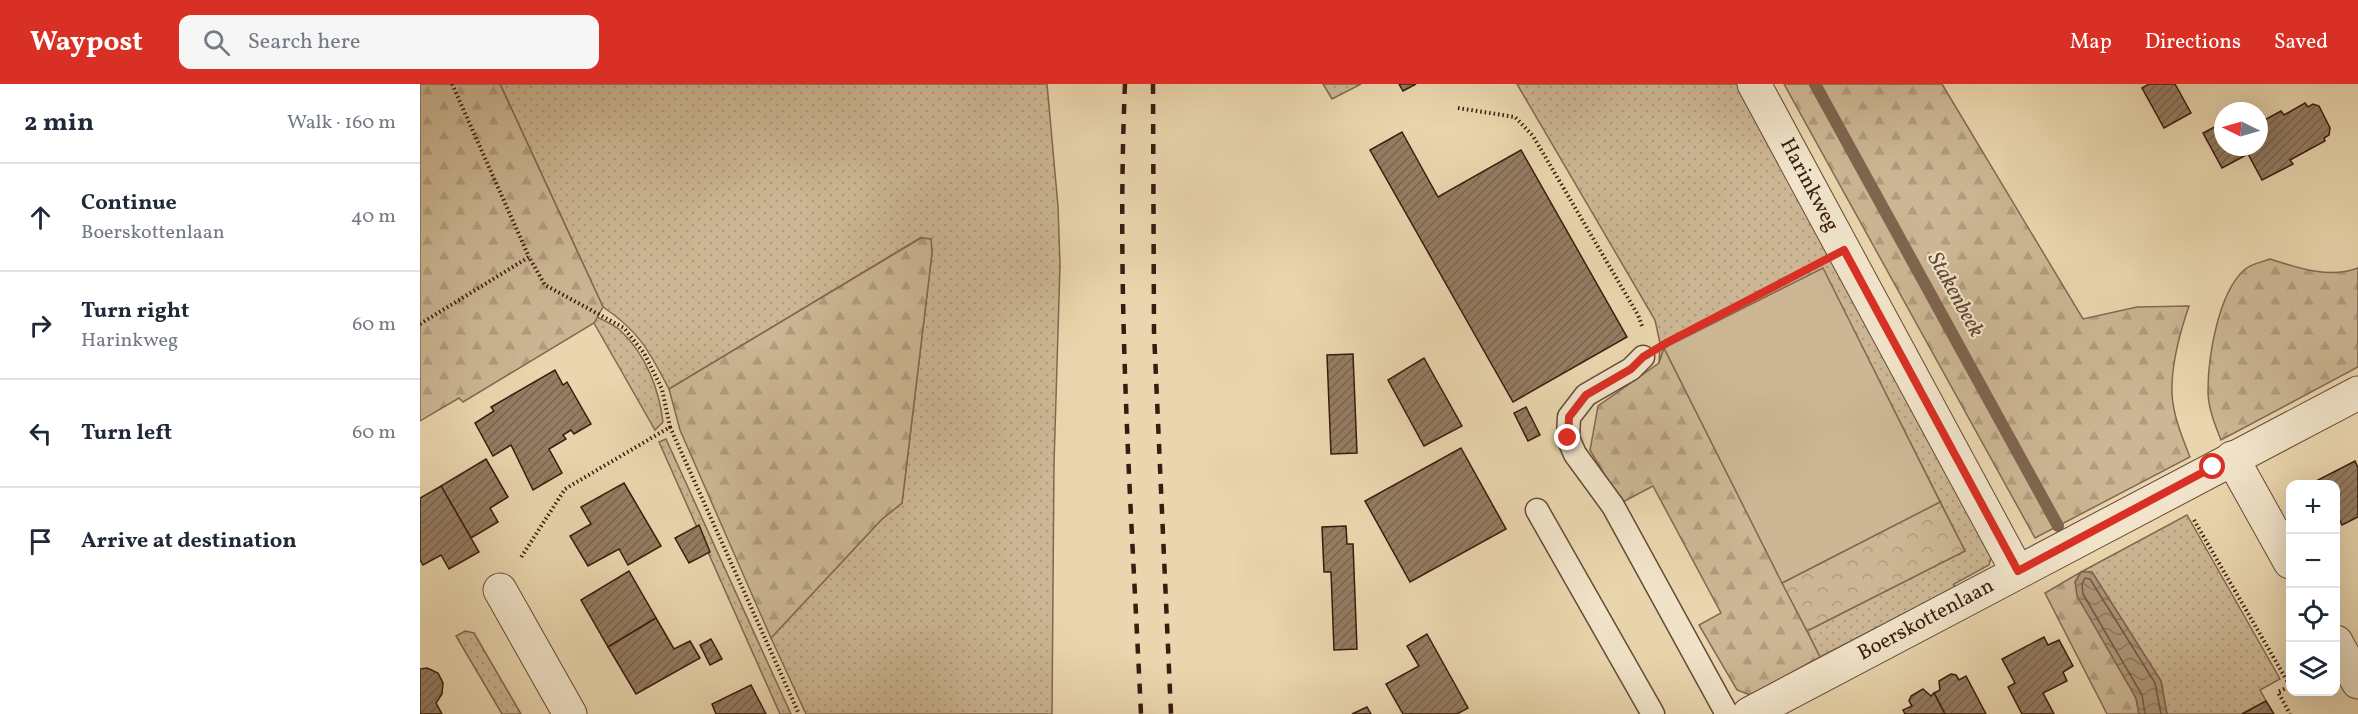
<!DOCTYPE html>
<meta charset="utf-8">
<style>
body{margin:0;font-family:Vollkorn,serif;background:#f6f6f7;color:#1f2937}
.controls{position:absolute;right:18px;bottom:18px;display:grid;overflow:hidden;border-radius:12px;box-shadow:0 6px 24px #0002}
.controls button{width:54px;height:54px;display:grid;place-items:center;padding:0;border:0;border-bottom:2px solid #e0e1e3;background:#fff;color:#1f2937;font:30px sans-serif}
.compass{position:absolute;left:1794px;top:18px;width:54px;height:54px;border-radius:50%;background:#fff;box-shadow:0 6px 24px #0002;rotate:275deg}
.stop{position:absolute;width:18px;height:18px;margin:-14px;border:4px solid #d93025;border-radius:50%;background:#fff}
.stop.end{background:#d93025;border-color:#fff;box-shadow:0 2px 6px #0008}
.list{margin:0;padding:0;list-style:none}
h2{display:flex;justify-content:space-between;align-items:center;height:78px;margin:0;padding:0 24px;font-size:26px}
h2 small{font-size:20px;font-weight:400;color:#747a83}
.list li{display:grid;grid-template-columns:39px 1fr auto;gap:18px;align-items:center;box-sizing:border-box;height:108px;padding:0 24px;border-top:2px solid #e0e1e3}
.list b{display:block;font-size:22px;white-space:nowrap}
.list p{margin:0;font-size:20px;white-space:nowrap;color:#747a83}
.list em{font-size:20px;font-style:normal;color:#747a83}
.icon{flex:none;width:33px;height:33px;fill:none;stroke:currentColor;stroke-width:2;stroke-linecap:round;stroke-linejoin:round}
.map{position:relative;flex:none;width:1938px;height:630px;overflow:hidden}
header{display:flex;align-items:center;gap:36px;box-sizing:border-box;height:84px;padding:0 30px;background:#d93025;color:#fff}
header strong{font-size:28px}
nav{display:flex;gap:33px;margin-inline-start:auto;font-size:21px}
.search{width:420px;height:54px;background:#f6f6f7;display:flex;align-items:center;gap:15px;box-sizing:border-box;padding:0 21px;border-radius:12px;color:#747a83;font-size:22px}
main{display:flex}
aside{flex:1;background:#fff}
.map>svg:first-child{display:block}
.grass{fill:url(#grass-dots);stroke:#826851;stroke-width:1.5}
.forest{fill:url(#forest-firs);stroke:#826851;stroke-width:1.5}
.park{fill:url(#park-crowns);stroke:#826851;stroke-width:1.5}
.pitch{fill:#ccb693;stroke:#826851;stroke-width:1.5}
.water{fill:url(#water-waves);stroke:#7f654e;stroke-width:1.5}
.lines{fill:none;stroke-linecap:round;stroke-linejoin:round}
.shore{stroke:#745844;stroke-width:1.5}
.stream{stroke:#7f654e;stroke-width:12}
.building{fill:url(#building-hatch);stroke:#391b0f;stroke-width:1.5}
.service-casing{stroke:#654a37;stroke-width:25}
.minor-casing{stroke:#654a37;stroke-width:35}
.path{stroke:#391b0f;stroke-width:4;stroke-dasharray:1.5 3;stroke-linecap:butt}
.service{stroke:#f1e4ca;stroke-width:22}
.minor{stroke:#f1e4ca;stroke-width:33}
.rail{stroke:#391b0f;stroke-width:4.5;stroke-dasharray:10 10;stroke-linecap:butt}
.route{stroke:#d93025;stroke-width:8}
.labels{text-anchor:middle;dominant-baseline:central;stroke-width:4.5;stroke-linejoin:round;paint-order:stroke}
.street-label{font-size:21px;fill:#391b0f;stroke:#f1e4ca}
.water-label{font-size:22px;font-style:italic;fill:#624634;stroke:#f1e4ca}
</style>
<header>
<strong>Waypost</strong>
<div class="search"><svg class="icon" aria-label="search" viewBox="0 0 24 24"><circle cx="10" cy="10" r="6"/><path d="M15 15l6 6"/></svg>Search here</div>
<nav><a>Map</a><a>Directions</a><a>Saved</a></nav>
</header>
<main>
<aside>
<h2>2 min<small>Walk · 160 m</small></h2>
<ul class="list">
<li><svg class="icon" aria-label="ahead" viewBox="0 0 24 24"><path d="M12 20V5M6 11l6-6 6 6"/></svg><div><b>Continue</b><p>Boerskottenlaan</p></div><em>40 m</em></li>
<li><svg class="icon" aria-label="right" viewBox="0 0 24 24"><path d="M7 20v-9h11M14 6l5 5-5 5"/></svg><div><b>Turn right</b><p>Harinkweg</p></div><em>60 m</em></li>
<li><svg class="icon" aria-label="left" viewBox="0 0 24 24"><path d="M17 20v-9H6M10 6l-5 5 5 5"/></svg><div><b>Turn left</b></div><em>60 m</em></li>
<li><svg class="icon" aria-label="arrive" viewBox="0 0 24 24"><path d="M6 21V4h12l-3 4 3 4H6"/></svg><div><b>Arrive at destination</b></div></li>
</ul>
</aside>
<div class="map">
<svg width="1938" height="630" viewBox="0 0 1938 630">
<defs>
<pattern id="grass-dots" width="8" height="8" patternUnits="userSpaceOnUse" patternTransform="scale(1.5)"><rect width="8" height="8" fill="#ccb693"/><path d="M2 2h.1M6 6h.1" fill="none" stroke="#b09c7e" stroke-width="1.8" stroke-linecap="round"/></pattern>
<pattern id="forest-firs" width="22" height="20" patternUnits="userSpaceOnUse" patternTransform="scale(1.5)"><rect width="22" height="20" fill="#ccb693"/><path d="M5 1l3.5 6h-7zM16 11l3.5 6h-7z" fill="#b09c7e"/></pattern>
<pattern id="park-crowns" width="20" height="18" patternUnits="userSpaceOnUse" patternTransform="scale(1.5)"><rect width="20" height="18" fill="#ccb693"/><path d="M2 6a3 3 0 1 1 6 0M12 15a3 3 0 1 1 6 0" fill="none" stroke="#b09c7e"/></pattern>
<pattern id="water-waves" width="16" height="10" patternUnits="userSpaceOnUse" patternTransform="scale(1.5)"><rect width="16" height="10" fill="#ae9678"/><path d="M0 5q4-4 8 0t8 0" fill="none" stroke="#8f7a61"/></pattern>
<pattern id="building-hatch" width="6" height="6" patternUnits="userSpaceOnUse" patternTransform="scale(1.5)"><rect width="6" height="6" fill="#957c62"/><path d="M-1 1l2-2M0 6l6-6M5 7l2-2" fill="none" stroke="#7b654f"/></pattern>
</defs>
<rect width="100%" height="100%" fill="#ead6ae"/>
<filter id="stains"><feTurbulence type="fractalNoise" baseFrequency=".00333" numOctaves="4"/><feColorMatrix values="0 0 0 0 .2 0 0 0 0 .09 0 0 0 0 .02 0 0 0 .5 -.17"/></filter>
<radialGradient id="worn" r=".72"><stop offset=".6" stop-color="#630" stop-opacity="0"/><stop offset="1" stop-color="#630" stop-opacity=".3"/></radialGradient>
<g class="grass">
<path d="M 80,0 L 627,0 L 638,122 L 640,181 L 634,380 L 632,630 L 386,630 L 351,554 L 462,435 L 482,419 L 512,169 L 511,155 L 500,154 L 249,305 C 229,267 219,247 183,223 Z"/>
<path d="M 903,0 L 941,0 L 912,15 Z"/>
<path d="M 1097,0 L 1323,0 L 1573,467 L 1569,481 L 1534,500 L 1537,507 L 1528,507 L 1400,573 L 1387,547 L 1545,467 L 1403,185 L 1244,264 L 1239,279 L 1240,259 L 1235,236 Z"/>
<path d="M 177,233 C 185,237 195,241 201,247 C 226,271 239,305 243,338 L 235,346 L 174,239 Z"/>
<path d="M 246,355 L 371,630 L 360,630 L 239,358 Z"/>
<path d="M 1767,431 L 1860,595 L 1840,606 L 1846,617 L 1822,630 L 1747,630 L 1741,597 L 1672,488 L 1661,488 Z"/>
<path d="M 45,547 L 54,549 L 101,630 L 82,630 L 36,552 Z"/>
</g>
<g class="forest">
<path d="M 0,0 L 80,0 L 183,223 L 174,239 L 43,318 L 39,314 L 0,337 Z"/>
<path d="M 1364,0 L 1522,0 L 1663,235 L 1717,223 L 1769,222 C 1760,248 1751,281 1752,310 C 1753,331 1762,353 1770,373 L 1615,454 Z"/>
<path d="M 501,154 L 511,155 L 512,169 L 482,419 L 462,435 L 351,554 L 260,346 L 249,305 Z"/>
<path d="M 1850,175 C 1878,184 1909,195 1938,184 L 1938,283 L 1801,356 C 1795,341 1788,324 1788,307 C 1788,273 1798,210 1824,186 C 1830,180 1842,178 1850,175 Z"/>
<path d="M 1244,264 L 1400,573 L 1330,611 L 1317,606 L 1279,541 L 1301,529 L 1233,402 L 1201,419 L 1170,366 L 1178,322 L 1239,279 Z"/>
<path d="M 1661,488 L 1655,498 L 1716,614 L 1719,630 L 1687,630 L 1625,509 Z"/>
</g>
<path class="park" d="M 1520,418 L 1545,467 L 1387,547 L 1362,499 Z"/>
<path class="pitch" d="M 1403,184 L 1520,418 L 1362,499 L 1244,264 Z"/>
<path class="water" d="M 1661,488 L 1672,488 L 1741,597 L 1747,630 L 1719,630 L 1716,614 L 1657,512 L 1655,498 Z"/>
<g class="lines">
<path class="shore" d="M 1725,630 L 1722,611 L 1663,510 L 1662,500 L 1665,494 L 1670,495 L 1735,599 L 1741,630"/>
<path class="stream" d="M 1395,0 L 1638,442"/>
</g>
<g class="building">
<path d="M 979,0 L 996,0 L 983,7 Z"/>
<path d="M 1729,0 L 1755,0 L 1771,29 L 1744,44 L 1722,4 Z"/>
<path d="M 1885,19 L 1888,23 L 1893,20 L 1899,22 L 1910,44 L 1909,51 L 1904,54 L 1905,57 L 1870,76 L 1873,80 L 1842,96 L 1828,70 L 1802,84 L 1783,49 L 1800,40 L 1803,45 L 1803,63 L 1839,63 L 1839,39 L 1861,27 L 1864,31 Z"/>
<path d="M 982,48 L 1018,113 L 1101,66 L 1207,253 L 1093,318 L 950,66 Z"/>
<path d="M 933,270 L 937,369 L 911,370 L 907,271 Z"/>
<path d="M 1004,274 L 1042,342 L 1004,362 L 968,296 Z"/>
<path d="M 135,286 L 143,301 L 147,298 L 171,340 L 154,350 L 151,346 L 143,351 L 146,355 L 129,365 L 142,389 L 113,406 L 91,361 L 73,372 L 55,339 L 74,327 L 71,323 Z"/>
<path d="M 1106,323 L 1120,351 L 1108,357 L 1094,329 Z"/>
<path d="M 1041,364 L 1086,445 L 990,498 L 945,417 Z"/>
<path d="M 66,375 L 88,413 L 70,424 L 78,438 L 51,454 L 21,402 Z"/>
<path d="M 1935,377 L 1938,384 L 1938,433 L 1922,441 L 1916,428 L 1916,400 L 1901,400 L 1898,396 Z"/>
<path d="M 204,399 L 241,462 L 208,481 L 199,465 L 168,482 L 150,452 L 171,440 L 161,423 Z"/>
<path d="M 21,402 L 59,468 L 29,485 L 21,471 L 3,481 L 0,476 L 0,414 Z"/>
<path d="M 279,441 L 290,468 L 269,479 L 255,454 Z"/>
<path d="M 926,442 L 927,460 L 933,460 L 937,565 L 914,566 L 911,488 L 904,488 L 902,443 Z"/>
<path d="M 209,487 L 236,534 L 188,563 L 161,516 Z"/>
<path d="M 236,534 L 254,565 L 270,557 L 280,574 L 216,610 L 188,563 Z"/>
<path d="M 1007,550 L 1048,624 L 1037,630 L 983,630 L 966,600 L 999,582 L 987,562 Z"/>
<path d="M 1624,553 L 1628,561 L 1639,556 L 1653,582 L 1643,588 L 1647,597 L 1623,609 L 1634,630 L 1602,630 L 1588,603 L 1595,599 L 1582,575 Z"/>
<path d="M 291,555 L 302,575 L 290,581 L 280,561 Z"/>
<path d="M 7,584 L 18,589 L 23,599 L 22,610 L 16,619 L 22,630 L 0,630 L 0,585 Z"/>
<path d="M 1531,590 L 1536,591 L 1539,596 L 1546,592 L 1566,630 L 1525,630 L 1514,609 L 1520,606 L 1519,597 Z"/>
<path d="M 331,601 L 346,630 L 296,630 L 292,620 Z"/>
<path d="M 1503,605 L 1511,612 L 1514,609 L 1525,630 L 1485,630 L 1483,626 L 1492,622 L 1489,617 L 1491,612 Z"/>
<path d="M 1846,617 L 1854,630 L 1822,630 Z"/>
<path d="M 947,623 L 951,630 L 932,630 Z"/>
</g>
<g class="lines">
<g class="service-casing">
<g id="service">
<path d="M 1223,273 L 1211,285 L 1166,311 L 1149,333 L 1148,354 L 1155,370 L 1193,422 L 1307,630"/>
<path d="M 1117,426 L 1233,630"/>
</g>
</g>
<g class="minor-casing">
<g id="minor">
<path d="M 1334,0 L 1597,487"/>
<path d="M 1812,374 L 1870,478"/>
<path d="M 80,506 L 150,630"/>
<path d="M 1916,558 L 1938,598"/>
<path d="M 1329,630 L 1938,309"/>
</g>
</g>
<g class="path">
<path d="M 32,0 L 109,173"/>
<path d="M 1038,24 L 1095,33 L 1113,52 L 1218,231 L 1222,242"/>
<path d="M 0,240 L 109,173 L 125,201 L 204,244 L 224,269 L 242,305 L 250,343 L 145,405 L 100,475"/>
<path d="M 1250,257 L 1392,183"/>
<path d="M 250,343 L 379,630"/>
<path d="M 1774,436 L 1870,602 L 1858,608 L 1870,630"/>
</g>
<use href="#service" class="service"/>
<use href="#minor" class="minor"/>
<g class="rail">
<path d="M 705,0 C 696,210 711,420 721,630"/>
<path d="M 733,0 L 734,248 L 751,630"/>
</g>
</g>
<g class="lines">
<path class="route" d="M 1148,354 L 1149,333 L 1166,311 L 1211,285 L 1223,273 L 1248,258 L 1424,166 L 1598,487 L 1793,383"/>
</g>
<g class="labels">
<g class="street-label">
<text transform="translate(1389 101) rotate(62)">Harinkweg</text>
<text transform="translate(1506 536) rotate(-28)">Boerskottenlaan</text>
</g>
<g class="water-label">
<text transform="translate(1535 211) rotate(61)">Stakenbeek</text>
</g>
</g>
<rect width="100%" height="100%" filter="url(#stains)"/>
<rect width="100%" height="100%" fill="url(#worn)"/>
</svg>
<div class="controls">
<button>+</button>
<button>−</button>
<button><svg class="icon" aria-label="locate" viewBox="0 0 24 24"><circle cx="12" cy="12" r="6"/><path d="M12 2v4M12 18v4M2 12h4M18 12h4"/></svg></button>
<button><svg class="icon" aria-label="layers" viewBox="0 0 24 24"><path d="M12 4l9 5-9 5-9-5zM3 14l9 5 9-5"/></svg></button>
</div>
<svg class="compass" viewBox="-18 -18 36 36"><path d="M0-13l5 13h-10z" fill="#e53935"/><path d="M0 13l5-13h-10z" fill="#747a83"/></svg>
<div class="stop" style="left:1793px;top:383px"></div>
<div class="stop end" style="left:1148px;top:354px"></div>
</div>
</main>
